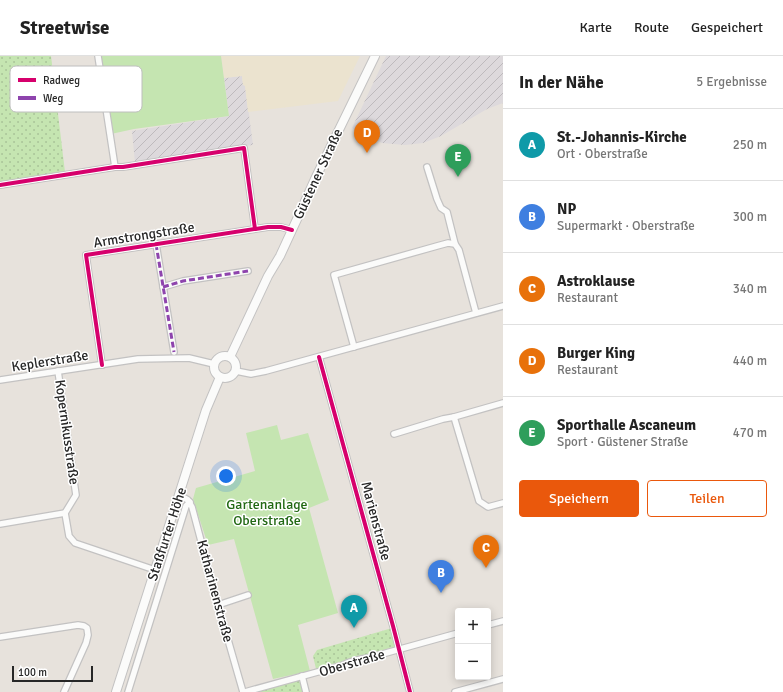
<!DOCTYPE html>
<html lang="de">
<meta charset="utf-8">
<style>
body{margin:0;font-family:Signika,sans-serif;background:#f6f6f6;color:#222}
.controls{position:absolute;right:12px;bottom:12px;display:grid;overflow:hidden;border-radius:4px;box-shadow:0 2px 10px #0003}
.controls button{width:36px;height:36px;display:grid;place-items:center;padding:0;border:0;border-bottom:1px solid #e0e0e0;background:#fff;color:#222;font:20px sans-serif}
.scale{position:absolute;left:12px;bottom:10px;width:81px;box-sizing:border-box;padding-left:4px;border:2px solid #272727;border-top:0;font-size:11px;line-height:14px;white-space:nowrap;color:#272727;-webkit-text-stroke:3px #fff;paint-order:stroke}
.you{position:absolute;left:226px;top:420px;width:14px;height:14px;margin:-10px;border:3px solid #fff;border-radius:50%;background:#1a73e8;box-shadow:0 0 0 6px #1a73e833}
.badge{display:grid;place-items:center;width:26px;height:26px;border-radius:50%;background:#ea580c;color:#fff;font-size:13px;font-weight:700}
.pin{position:absolute;translate:-50% -33px;filter:drop-shadow(0 1px 2px #0008)}
.pin::after{content:'';position:absolute;top:21px;width:14px;height:12px;background:inherit;clip-path:polygon(0 0,100% 0,50% 100%)}
.list{margin:0;padding:0;list-style:none}
h2{display:flex;justify-content:space-between;align-items:center;height:52px;margin:0;padding:0 16px;font-size:17px}
h2 small{font-size:13px;font-weight:400;color:#767676}
.list li{display:grid;grid-template-columns:26px 1fr auto;gap:12px;align-items:center;box-sizing:border-box;height:72px;padding:0 16px;border-top:1px solid #e0e0e0}
.list b{display:block;font-size:15px;white-space:nowrap}
.list p{margin:0;font-size:13px;white-space:nowrap;color:#767676}
.list em{font-size:13px;font-style:normal;color:#767676}
.actions{display:flex;gap:8px;padding:12px 16px}
.actions a{flex:1;padding:9px 0;border:1px solid #ea580c;border-radius:4px;text-align:center;font-size:14px;color:#ea580c}
.actions .main{background:#ea580c;color:#fff}
.map{position:relative;flex:none;width:503px;height:636px;overflow:hidden}
header{display:flex;align-items:center;gap:24px;box-sizing:border-box;height:56px;padding:0 20px;background:#fff;border-bottom:1px solid #e0e0e0}
header strong{font-size:19px}
nav{display:flex;gap:22px;margin-inline-start:auto;font-size:14px}
main{display:flex}
aside{flex:1;background:#fff}
.map>svg:first-child{display:block}
.industrial{fill:url(#industrial-furrows)}
.education{fill:#ebe3cf}
.grass{fill:url(#grass-dots)}
.garden{fill:#c5e5b1}
.lines{fill:none;stroke-linecap:round;stroke-linejoin:round}
.street-casing{stroke:#c3c2c2;stroke-width:8}
.secondary-casing{stroke:#c3c2c2;stroke-width:10}
.street{stroke:#fbfbfa;stroke-width:5.5}
.secondary{stroke:#fbfbfa;stroke-width:8}
.quiet{stroke:#8e44ad;stroke-width:3;stroke-dasharray:6 3;stroke-linecap:butt}
.cycleway-casing{stroke:#fff;stroke-width:6}
.cycleway{stroke:#d6006c;stroke-width:4}
.labels{text-anchor:middle;dominant-baseline:central;stroke-width:3;stroke-linejoin:round;paint-order:stroke}
.street-label{font-size:14px;fill:#272727;stroke:#fff}
.park-label{font-size:14px;fill:#216813;stroke:#fff}
.key{fill:#fff;stroke:#bebebe;stroke-width:1}
.key-label{font-size:11px;fill:#272727}
</style>
<header>
<strong>Streetwise</strong>
<nav><a>Karte</a><a>Route</a><a>Gespeichert</a></nav>
</header>
<main>
<div class="map">
<svg width="503" height="636" viewBox="0 0 503 636">
<defs>
<pattern id="industrial-furrows" width="10" height="10" patternUnits="userSpaceOnUse"><rect width="10" height="10" fill="#ddd9dc"/><path d="M-1 1l2-2M0 10L10 0M9 11l2-2" fill="none" stroke="#bebabd"/></pattern>
<pattern id="grass-dots" width="8" height="8" patternUnits="userSpaceOnUse"><rect width="8" height="8" fill="#c5e5b1"/><path d="M2 2h.1M6 6h.1" fill="none" stroke="#a9c498" stroke-width="1.8" stroke-linecap="round"/></pattern>
</defs>
<rect width="100%" height="100%" fill="#e7e2dc"/>
<g class="industrial">
<path d="M 386,0 L 503,0 L 503,47 L 487,53 L 441,80 L 423,87 L 405,89 L 382,87 L 352,72 Z"/>
<path d="M 242,20 L 243,29 L 245,29 L 253,89 L 243,90 L 135,107 L 132,75 L 229,60 L 224,22 Z"/>
</g>
<path class="education" d="M 221,0 L 360,0 L 338,45 L 248,56 L 245,30 L 243,29 L 242,20 L 224,22 Z"/>
<g class="grass">
<path d="M 0,0 L 51,0 L 65,116 L 0,126 Z"/>
<path d="M 392,572 L 397,590 L 316,613 L 313,600 L 317,594 Z"/>
<path d="M 299,624 L 303,636 L 261,636 L 261,635 Z"/>
</g>
<g class="garden">
<path d="M 100,0 L 221,0 L 229,60 L 134,73 L 111,78 Z"/>
<path d="M 277,369 L 281,384 L 308,377 L 329,444 L 309,452 L 338,557 L 298,569 L 310,615 L 273,623 L 234,483 L 208,489 L 193,443 L 196,432 L 255,415 L 246,377 Z"/>
</g>
<g class="lines">
<g class="street-casing">
<g id="street">
<path d="M 98,0 L 115,111"/>
<path d="M 427,111 L 437,143 L 441,152 L 447,156 L 455,188"/>
<path d="M 0,129 L 115,111 L 123,111 L 244,92 L 255,173"/>
<path d="M 156,188 L 174,296"/>
<path d="M 163,231 L 183,225 L 248,215"/>
<path d="M 354,291 L 334,219 L 437,190 L 448,187 L 455,188 L 459,194 L 476,257"/>
<path d="M 319,301 L 393,570 L 410,636"/>
<path d="M 102,309 L 86,199 L 268,171 L 281,171 L 292,174"/>
<path d="M 236,315 L 251,318 L 266,315 L 503,250"/>
<path d="M 0,324 L 138,303 L 189,302 L 214,308"/>
<path d="M 503,347 L 454,361 L 479,445 L 488,451 L 503,447"/>
<path d="M 394,378 L 443,363 L 454,361"/>
<path d="M 179,439 L 188,444 L 192,451 L 218,549 L 243,636"/>
<path d="M 65,457 L 69,480 L 75,487 L 155,514"/>
<path d="M 0,468 L 65,457 L 76,439 L 58,315"/>
<path d="M 218,549 L 248,539"/>
<path d="M 488,569 L 503,565"/>
<path d="M 0,581 L 78,569 L 84,570 L 87,572 L 88,579 L 86,587 L 64,636"/>
<path d="M 302,620 L 306,636"/>
<path d="M 128,636 L 186,450 L 190,446"/>
<path d="M 245,636 L 343,609 C 351,605 359,603 368,602 L 458,577"/>
<path d="M 455,636 L 503,623"/>
</g>
</g>
<g class="secondary-casing">
<g id="secondary">
<circle cx="225" cy="311" r="11"/>
<path d="M 230,301 L 268,220 L 280,200 L 298,161 L 315,123 L 375,0"/>
<path d="M 116,636 L 206,354 L 220,321"/>
</g>
</g>
<use href="#street" class="street"/>
<use href="#secondary" class="secondary"/>
<g class="quiet">
<path d="M 156,188 L 174,296"/>
<path d="M 163,231 L 183,225 L 248,215"/>
</g>
<g class="cycleway-casing">
<g id="cycleway">
<path d="M 0,129 L 115,111 L 123,111 L 244,92 L 255,173"/>
<path d="M 319,301 L 393,570 L 410,636"/>
<path d="M 102,309 L 86,199 L 268,171 L 281,171 L 292,174"/>
</g>
</g>
<use href="#cycleway" class="cycleway"/>
</g>
<g class="labels">
<g class="street-label">
<text transform="translate(318 118) rotate(-65)">Güstener Straße</text>
<text transform="translate(144 179) rotate(-9)">Armstrongstraße</text>
<text transform="translate(50 305) rotate(-9)">Keplerstraße</text>
<text transform="translate(67 376) rotate(82)">Kopernikusstraße</text>
<text transform="translate(376 465) rotate(75)">Marienstraße</text>
<text transform="translate(167 478) rotate(-72)">Staßfurter Höhe</text>
<text transform="translate(215 535) rotate(75)">Katharinenstraße</text>
<text transform="translate(352 607) rotate(-16)">Oberstraße</text>
</g>
<g class="park-label">
<text x="267" y="448">Gartenanlage<tspan x="267" dy="16">Oberstraße</tspan></text>
</g>
</g>
<rect x="10" y="10" width="132" height="46" rx="6" class="key"/>
<rect x="18" y="22" width="18" height="4" fill="#d6006c"/>
<rect x="18" y="40" width="18" height="4" fill="#8e44ad"/>
<g class="key-label">
<text x="43" y="28">Radweg</text>
<text x="43" y="46">Weg</text>
</g>
</svg>
<div class="controls">
<button>+</button>
<button>−</button>
</div>
<div class="scale">100 m</div>
<div class="you"></div>
<div class="pin badge" style="left:354px;top:572px;background:#0f9aa8">A</div>
<div class="pin badge" style="left:441px;top:537px;background:#3f7fe0">B</div>
<div class="pin badge" style="left:486px;top:512px;background:#e8710a">C</div>
<div class="pin badge" style="left:367px;top:97px;background:#e8710a">D</div>
<div class="pin badge" style="left:458px;top:121px;background:#2e9e5b">E</div>
</div>
<aside>
<h2>In der Nähe<small>5 Ergebnisse</small></h2>
<ul class="list">
<li><span class="badge" style="background:#0f9aa8">A</span><div><b>St.-Johannis-Kirche</b><p>Ort · Oberstraße</p></div><em>250 m</em></li>
<li><span class="badge" style="background:#3f7fe0">B</span><div><b>NP</b><p>Supermarkt · Oberstraße</p></div><em>300 m</em></li>
<li><span class="badge" style="background:#e8710a">C</span><div><b>Astroklause</b><p>Restaurant</p></div><em>340 m</em></li>
<li><span class="badge" style="background:#e8710a">D</span><div><b>Burger King</b><p>Restaurant</p></div><em>440 m</em></li>
<li><span class="badge" style="background:#2e9e5b">E</span><div><b>Sporthalle Ascaneum</b><p>Sport · Güstener Straße</p></div><em>470 m</em></li>
</ul>
<div class="actions"><a class="main">Speichern</a><a>Teilen</a></div>
</aside>
</main>
